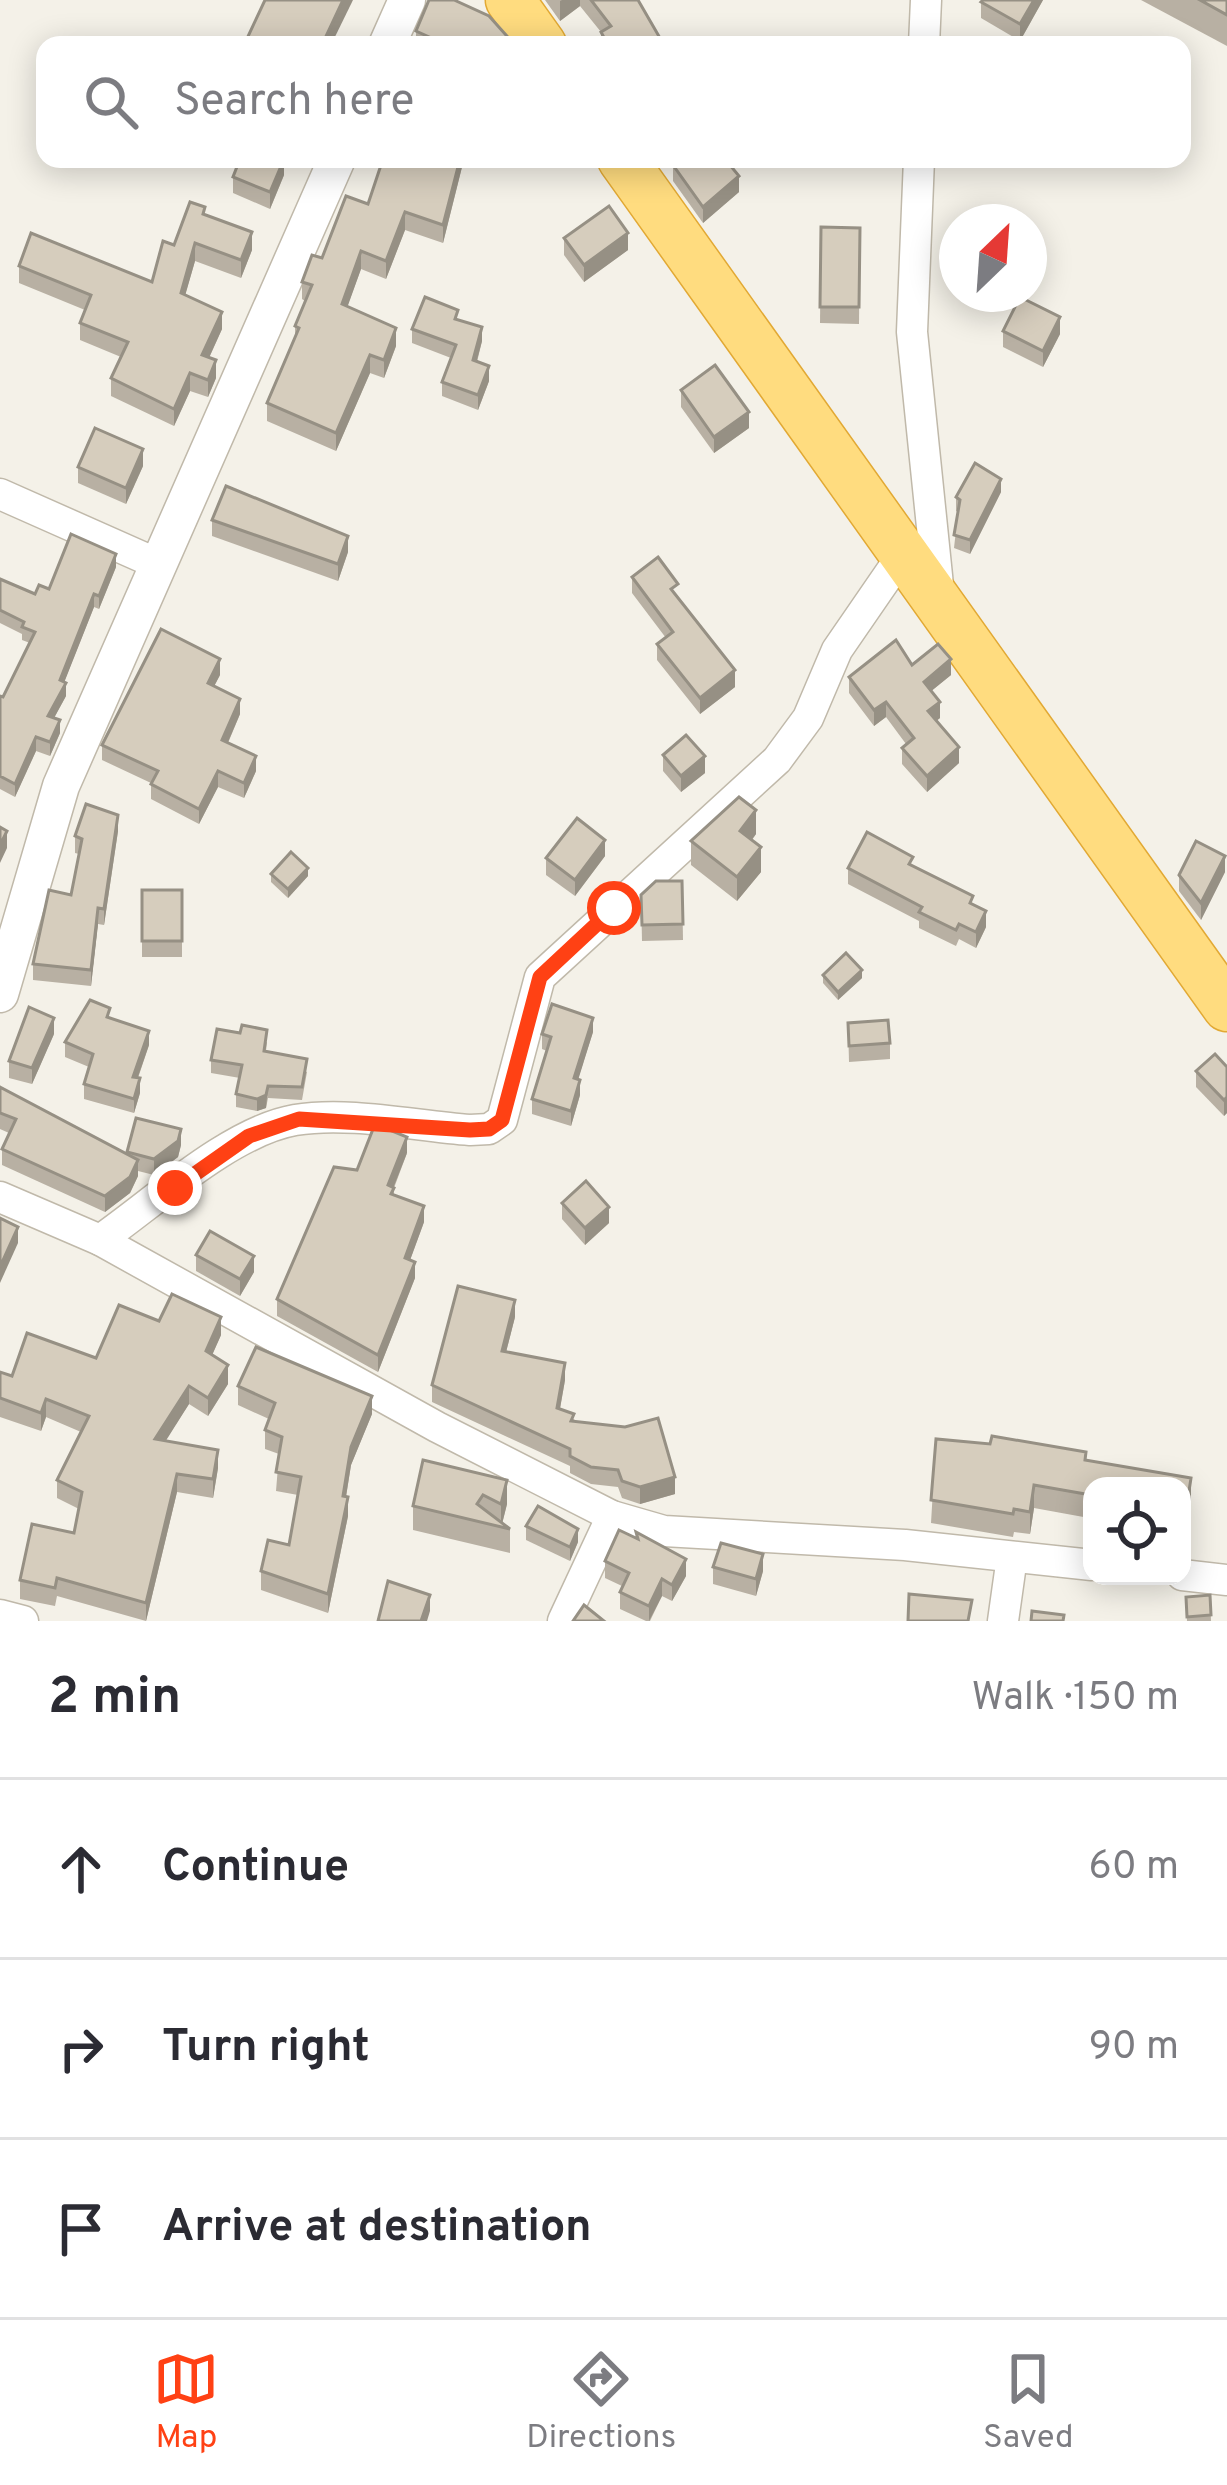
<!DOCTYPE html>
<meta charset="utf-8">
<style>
body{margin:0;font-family:Overpass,sans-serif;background:#f7f7f7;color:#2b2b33}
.controls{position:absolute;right:36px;bottom:36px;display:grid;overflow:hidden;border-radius:24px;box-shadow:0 6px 30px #0003}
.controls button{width:108px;height:108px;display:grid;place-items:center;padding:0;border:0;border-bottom:3px solid #e1e1e2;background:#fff;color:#2b2b33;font:60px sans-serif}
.compass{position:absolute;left:939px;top:204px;width:108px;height:108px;border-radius:50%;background:#fff;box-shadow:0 6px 30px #0003;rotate:25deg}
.stop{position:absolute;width:36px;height:36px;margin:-27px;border:9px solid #ff4114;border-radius:50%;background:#fff}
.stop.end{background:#ff4114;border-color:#fff;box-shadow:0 3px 12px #0008}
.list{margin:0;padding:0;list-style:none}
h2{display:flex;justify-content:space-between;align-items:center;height:156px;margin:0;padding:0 48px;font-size:51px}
h2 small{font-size:39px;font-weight:400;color:#7c7c81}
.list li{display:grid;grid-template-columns:78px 1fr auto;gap:36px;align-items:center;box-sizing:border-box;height:180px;padding:0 48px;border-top:3px solid #e1e1e2}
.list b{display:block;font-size:45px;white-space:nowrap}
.list em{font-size:39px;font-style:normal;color:#7c7c81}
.icon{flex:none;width:66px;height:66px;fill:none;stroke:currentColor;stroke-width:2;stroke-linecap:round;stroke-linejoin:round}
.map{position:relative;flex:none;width:1227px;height:1621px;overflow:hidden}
.search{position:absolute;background:#fff;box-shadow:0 6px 30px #0003;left:36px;right:36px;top:36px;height:132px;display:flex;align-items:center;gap:30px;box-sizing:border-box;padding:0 42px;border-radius:24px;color:#7c7c81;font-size:45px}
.sheet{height:696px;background:#fff}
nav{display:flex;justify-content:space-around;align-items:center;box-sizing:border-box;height:168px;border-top:3px solid #e1e1e2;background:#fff;font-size:33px;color:#7c7c81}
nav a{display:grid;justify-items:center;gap:6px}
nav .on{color:#ff4114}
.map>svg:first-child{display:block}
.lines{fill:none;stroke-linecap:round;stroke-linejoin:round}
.minor-casing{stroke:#c0b9aa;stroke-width:33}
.tertiary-casing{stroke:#c0b9aa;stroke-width:39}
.trunk-casing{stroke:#e2a934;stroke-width:51}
.minor{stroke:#fff;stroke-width:30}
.tertiary{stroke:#fff;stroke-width:36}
.trunk{stroke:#ffdc7f;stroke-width:48}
.wall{fill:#b8b0a3}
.shaded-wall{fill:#969084}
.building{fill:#d6cdbd;stroke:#969084;stroke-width:3}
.route{stroke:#ff4114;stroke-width:15}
</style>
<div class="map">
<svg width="1227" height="1621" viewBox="0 0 1227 1621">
<rect width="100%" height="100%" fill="#f4f1e8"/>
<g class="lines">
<g class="minor-casing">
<g id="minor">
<path d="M 924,45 L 926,0"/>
<path d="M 919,159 L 912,332 L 939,595"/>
<path d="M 0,494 L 160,565"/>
<path d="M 0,1197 L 100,1240 L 437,1427 L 612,1516 L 664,1531 L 905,1545 L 1092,1565"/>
<path d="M 100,1240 C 153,1203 231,1131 295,1120 C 349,1111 415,1126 470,1130 L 489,1129 L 502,1120 L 540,977 L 777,760 L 808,718 L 837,650 L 901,557"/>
<path d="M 1182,1575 L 1227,1580"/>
<path d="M 0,1615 L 23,1621"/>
<path d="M 563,1621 L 612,1516"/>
<path d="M 1003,1621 L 1012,1557"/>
</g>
</g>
<g class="tertiary-casing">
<g id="tertiary">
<path d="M 387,45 L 407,0"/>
<path d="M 0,994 L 61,786 L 337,159"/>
</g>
</g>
<g class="trunk-casing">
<g id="trunk">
<path d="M 510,0 L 542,45"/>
<path d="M 622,159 L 1227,1007"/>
</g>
</g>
<use href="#minor" class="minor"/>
<use href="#tertiary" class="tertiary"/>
<use href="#trunk" class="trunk"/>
</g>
<g class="wall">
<path d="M 545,0 L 638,0 L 608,45 L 601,45 L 601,32 L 580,6 L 560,21 Z"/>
<path d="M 1043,0 L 1020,41 L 981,18 L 981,2 Z"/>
<path d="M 1141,0 L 1227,0 L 1227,46 Z"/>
<path d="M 457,1 L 515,45 L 416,45 L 416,31 Z"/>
<path d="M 370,159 L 464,159 L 443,243 L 405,230 L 386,279 L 361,269 L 347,307 L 396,346 L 384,378 L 370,373 L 336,451 L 267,421 L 267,403 L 295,338 L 295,326 L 305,301 L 302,299 L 302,282 L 368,204 L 382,163 Z"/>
<path d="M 673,165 L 739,192 L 703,223 L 673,181 Z"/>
<path d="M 284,175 L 270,209 L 233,193 L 233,177 Z"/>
<path d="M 205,215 L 252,250 L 241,278 L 195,261 L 185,295 L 222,329 L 209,358 L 216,378 L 208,397 L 190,391 L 174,426 L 111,396 L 111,378 L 121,357 L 80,340 L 80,323 L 85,310 L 19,283 L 19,266 L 152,282 Z"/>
<path d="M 821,227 L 860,228 L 859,324 L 820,323 Z"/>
<path d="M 564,238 L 628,250 L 584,282 L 564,255 Z"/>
<path d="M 458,320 L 482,341 L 477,362 L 489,381 L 478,410 L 442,396 L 442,382 L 451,358 L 412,343 L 412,329 Z"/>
<path d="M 1003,331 L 1060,334 L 1043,367 L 1003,347 Z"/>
<path d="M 681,390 L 749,428 L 714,453 L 681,407 Z"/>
<path d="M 143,466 L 126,504 L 78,483 L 78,467 Z"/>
<path d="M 1001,492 L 970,554 L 954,548 L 958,512 L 956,511 L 956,497 Z"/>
<path d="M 212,520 L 348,552 L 338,581 L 212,536 Z"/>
<path d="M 116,567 L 99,609 L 94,607 L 64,682 L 66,696 L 54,718 L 60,733 L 50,756 L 36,751 L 15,797 L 0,789 L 0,696 L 3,697 L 30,643 L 22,640 L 22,634 L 0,623 L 0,579 L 35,594 Z"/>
<path d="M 632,577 L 678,597 L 735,687 L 700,714 L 657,660 L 657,644 L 666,638 L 632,593 Z"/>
<path d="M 912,665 L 951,675 L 931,691 L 940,718 L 936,721 L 959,763 L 927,792 L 902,764 L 902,748 L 906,744 L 886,717 L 874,726 L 849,693 L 849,677 Z"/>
<path d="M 220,675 L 214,686 L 240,714 L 228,743 L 256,771 L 244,798 L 218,787 L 199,824 L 151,799 L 151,783 L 102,760 L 102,745 Z"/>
<path d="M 663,755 L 705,773 L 681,792 L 663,771 Z"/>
<path d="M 118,831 L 104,925 L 98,924 L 91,986 L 33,980 L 33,964 L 71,895 L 79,854 L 75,853 L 75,836 Z"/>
<path d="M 756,834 L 752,840 L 761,872 L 737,901 L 691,865 L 691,841 Z"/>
<path d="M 605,856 L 575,896 L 546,875 L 546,858 Z"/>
<path d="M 913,866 L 973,904 L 986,927 L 976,948 L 959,939 L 956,946 L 919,928 L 919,921 L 848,884 L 848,868 Z"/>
<path d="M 1225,872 L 1201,920 L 1179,891 L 1179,875 Z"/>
<path d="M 271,874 L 308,876 L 288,898 L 271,882 Z"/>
<path d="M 682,881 L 683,940 L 642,941 L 641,895 Z"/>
<rect x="142" y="890" width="40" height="67"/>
<path d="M 823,975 L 862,978 L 838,1000 L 823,983 Z"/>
<path d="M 110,1018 L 149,1045 L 138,1078 L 140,1093 L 134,1113 L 84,1099 L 84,1084 L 89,1067 L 65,1057 L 65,1042 Z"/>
<path d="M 848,1023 L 890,1043 L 890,1059 L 849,1062 Z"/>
<path d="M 593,1032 L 578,1079 L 580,1095 L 571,1126 L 532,1114 L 532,1099 L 547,1051 L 542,1049 L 542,1034 Z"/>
<path d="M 54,1034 L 32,1084 L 9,1078 L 9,1061 Z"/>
<path d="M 267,1042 L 266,1051 L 307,1072 L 302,1100 L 268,1098 L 266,1108 L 257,1111 L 236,1107 L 236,1094 L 240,1078 L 211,1073 L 211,1060 Z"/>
<path d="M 1227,1067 L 1227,1113 L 1224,1116 L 1196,1087 L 1196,1071 Z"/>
<path d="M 0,1087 L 127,1154 L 136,1118 L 181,1145 L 178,1157 L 154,1175 L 138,1171 L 138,1176 L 130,1193 L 105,1212 L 2,1165 L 2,1149 L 9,1133 L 0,1129 Z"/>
<path d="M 407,1153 L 394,1188 L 394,1195 L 424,1222 L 410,1260 L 415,1278 L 378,1372 L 277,1316 L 277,1299 Z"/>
<path d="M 562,1203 L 609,1223 L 585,1245 L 562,1219 Z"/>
<path d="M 196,1255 L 254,1272 L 240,1296 L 196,1271 Z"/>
<path d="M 515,1317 L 506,1352 L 565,1380 L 560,1409 L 675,1494 L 640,1504 L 622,1498 L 618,1487 L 591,1484 L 570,1473 L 570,1466 L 432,1402 L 432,1385 Z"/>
<path d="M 159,1321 L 221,1335 L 212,1355 L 228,1384 L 208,1416 L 189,1404 L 165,1441 L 218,1468 L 213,1498 L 177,1492 L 146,1621 L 57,1596 L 55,1606 L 20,1599 L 20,1580 L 74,1533 L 79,1509 L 57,1498 L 57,1480 L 81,1432 L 46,1417 L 41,1431 L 0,1417 L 0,1372 L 12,1376 L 96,1358 Z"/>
<path d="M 238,1386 L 372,1414 L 351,1465 L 346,1497 L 348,1516 L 328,1613 L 261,1590 L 261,1571 L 289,1545 L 298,1495 L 276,1491 L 279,1454 L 265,1449 L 265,1430 L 269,1419 L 238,1405 Z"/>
<path d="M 992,1436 L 1086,1452 L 1086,1460 L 1191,1478 L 1191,1501 L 1183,1552 L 1182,1486 L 1092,1486 L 1092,1526 L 1089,1525 L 1089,1518 L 1034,1508 L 1030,1534 L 1014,1532 L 1013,1537 L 931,1523 L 936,1439 L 990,1444 Z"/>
<path d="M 423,1460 L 507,1504 L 502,1524 L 510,1529 L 510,1553 L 413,1530 L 413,1506 Z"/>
<path d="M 526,1526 L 578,1542 L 570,1561 L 526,1540 Z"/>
<path d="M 636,1532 L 686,1576 L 672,1601 L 662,1596 L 650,1621 L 646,1621 L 620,1609 L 620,1592 L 622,1586 L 605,1578 L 605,1561 L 636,1538 Z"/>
<path d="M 713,1567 L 763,1571 L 756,1596 L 713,1584 Z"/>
<path d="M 1210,1595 L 1211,1621 L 1187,1621 L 1186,1597 Z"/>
</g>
<g class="shaded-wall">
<path d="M 343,0 L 353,0 L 331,45 L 322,45 Z"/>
<path d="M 562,0 L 580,0 L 580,6 L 560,21 L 560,1 Z"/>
<path d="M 1034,0 L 1043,0 L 1020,41 L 1020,24 Z"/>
<path d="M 284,159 L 284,175 L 270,209 L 270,192 Z"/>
<path d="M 460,159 L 464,159 L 443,243 L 443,225 Z"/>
<path d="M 739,176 L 739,192 L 703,223 L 703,207 Z"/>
<path d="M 405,212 L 405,230 L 386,279 L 386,261 Z"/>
<path d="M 252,232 L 252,250 L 241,278 L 241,260 Z"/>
<path d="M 628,233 L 628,250 L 584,282 L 584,265 Z"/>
<path d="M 195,243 L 195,261 L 181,310 L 181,293 Z"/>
<path d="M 361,251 L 361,269 L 342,322 L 342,304 Z"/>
<path d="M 222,312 L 222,329 L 202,373 L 202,355 Z"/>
<path d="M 1060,317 L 1060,334 L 1043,367 L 1043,351 Z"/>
<path d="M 482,327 L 482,341 L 473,375 L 473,360 Z"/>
<path d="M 396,328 L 396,346 L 384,378 L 384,360 Z"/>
<path d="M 370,355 L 370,373 L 336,451 L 336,433 Z"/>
<path d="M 216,360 L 216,378 L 208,397 L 208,380 Z"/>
<path d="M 489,366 L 489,381 L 478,410 L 478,395 Z"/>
<path d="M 190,373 L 190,391 L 174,426 L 174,409 Z"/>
<path d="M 749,412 L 749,428 L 714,453 L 714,437 Z"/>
<path d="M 143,449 L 143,466 L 126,504 L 126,488 Z"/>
<path d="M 1001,479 L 1001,492 L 970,554 L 970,540 Z"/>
<path d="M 348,536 L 348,552 L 338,581 L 338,564 Z"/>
<path d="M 116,554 L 116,567 L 99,609 L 99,596 Z"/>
<path d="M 94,594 L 94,607 L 60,693 L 60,680 Z"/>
<path d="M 220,659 L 220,675 L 208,698 L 208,683 Z"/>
<path d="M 951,659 L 951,675 L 924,697 L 924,682 Z"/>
<path d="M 735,670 L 735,687 L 700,714 L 700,698 Z"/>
<path d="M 66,683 L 66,696 L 48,729 L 48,716 Z"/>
<path d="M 240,699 L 240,714 L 222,756 L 222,740 Z"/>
<path d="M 886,702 L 886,717 L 874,726 L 874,710 Z"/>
<path d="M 940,702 L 940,718 L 928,727 L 928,711 Z"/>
<path d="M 60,720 L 60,733 L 50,756 L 50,742 Z"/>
<path d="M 36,737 L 36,751 L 15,797 L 15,784 Z"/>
<path d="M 959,747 L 959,763 L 927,792 L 927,776 Z"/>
<path d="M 256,756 L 256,771 L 244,798 L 244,783 Z"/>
<path d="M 705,756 L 705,773 L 681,792 L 681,776 Z"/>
<path d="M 218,771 L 218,787 L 199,824 L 199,809 Z"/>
<path d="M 756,810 L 756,834 L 740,855 L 740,831 Z"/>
<path d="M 118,815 L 118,831 L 104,925 L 104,909 Z"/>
<path d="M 7,831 L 7,848 L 0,863 L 0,845 Z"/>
<path d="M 605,840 L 605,856 L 575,896 L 575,880 Z"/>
<path d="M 761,847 L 761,872 L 737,901 L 737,877 Z"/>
<path d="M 1225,856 L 1225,872 L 1201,920 L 1201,903 Z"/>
<path d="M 308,868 L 308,876 L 288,898 L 288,889 Z"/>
<path d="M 98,908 L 98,924 L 91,986 L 91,970 Z"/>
<path d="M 986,911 L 986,927 L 976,948 L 976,932 Z"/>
<path d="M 862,970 L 862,978 L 838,1000 L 838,992 Z"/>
<path d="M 54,1018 L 54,1034 L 32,1084 L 32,1068 Z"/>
<path d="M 593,1018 L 593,1032 L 574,1093 L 574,1078 Z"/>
<path d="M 149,1031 L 149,1045 L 133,1091 L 133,1077 Z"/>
<path d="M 140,1078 L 140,1093 L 134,1113 L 134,1099 Z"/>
<path d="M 580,1080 L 580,1095 L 571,1126 L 571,1111 Z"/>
<path d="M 268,1086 L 266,1108 L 257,1111 L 257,1099 Z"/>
<path d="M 1227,1097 L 1227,1113 L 1224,1116 L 1224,1100 Z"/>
<path d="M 181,1129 L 181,1145 L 178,1157 L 154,1175 L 154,1159 Z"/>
<path d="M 407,1137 L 407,1153 L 388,1201 L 388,1185 Z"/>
<path d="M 138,1160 L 138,1176 L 130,1193 L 105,1212 L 105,1196 Z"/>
<path d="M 424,1206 L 424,1222 L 405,1274 L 405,1258 Z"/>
<path d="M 609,1207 L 609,1223 L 585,1245 L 585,1228 Z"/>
<path d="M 18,1227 L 18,1243 L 0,1283 L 0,1267 Z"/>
<path d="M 254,1256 L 254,1272 L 240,1296 L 240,1279 Z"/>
<path d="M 415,1262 L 415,1278 L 378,1372 L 378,1355 Z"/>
<path d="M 515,1300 L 515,1317 L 502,1368 L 502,1351 Z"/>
<path d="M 221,1317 L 221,1335 L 206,1369 L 206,1351 Z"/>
<path d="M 565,1363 L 565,1380 L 557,1425 L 557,1408 Z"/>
<path d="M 228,1365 L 228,1384 L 208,1416 L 208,1398 Z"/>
<path d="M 189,1386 L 189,1404 L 155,1458 L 155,1439 Z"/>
<path d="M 372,1396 L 372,1414 L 351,1465 L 343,1515 L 343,1496 L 351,1447 Z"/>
<path d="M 46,1399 L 46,1417 L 41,1431 L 41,1413 Z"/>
<path d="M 218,1450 L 218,1468 L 213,1498 L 213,1479 Z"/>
<path d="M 177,1474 L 177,1492 L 146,1621 L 146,1603 Z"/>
<path d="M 675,1477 L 675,1494 L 640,1504 L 640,1487 Z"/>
<path d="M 1191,1478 L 1191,1501 L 1183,1552 L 1183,1530 Z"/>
<path d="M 507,1480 L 507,1504 L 501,1528 L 501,1504 Z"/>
<path d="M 1034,1485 L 1034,1508 L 1030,1534 L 1030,1512 Z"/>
<path d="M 348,1497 L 348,1516 L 328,1613 L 328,1594 Z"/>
<path d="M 578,1529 L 578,1542 L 570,1561 L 570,1547 Z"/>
<path d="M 763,1554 L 763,1571 L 756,1596 L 756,1579 Z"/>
<path d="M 686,1559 L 686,1576 L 672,1601 L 672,1585 Z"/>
<path d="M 662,1579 L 662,1596 L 649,1621 L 649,1606 Z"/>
<path d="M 430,1595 L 430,1611 L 427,1621 L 421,1621 Z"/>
</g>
<g class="building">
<path d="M 265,0 L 343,0 L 322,45 L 244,45 Z"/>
<path d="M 429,0 L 454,0 L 489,16 L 515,45 L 447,45 L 416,31 Z"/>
<path d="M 591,0 L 638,0 L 664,45 L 608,45 L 601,32 L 611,26 Z"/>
<path d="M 983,0 L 1034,0 L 1020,24 L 981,2 Z"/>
<path d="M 1200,0 L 1227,0 L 1227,15 Z"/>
<path d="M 240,159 L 284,159 L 270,192 L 233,177 Z"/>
<path d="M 383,159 L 460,159 L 443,225 L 405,212 L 386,261 L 361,251 L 342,304 L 396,328 L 384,360 L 370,355 L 336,433 L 267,403 L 299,328 L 295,326 L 312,285 L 302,282 L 312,255 L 322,258 L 346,196 L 368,204 Z"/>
<path d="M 680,159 L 725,159 L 739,176 L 703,207 L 673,165 Z"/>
<path d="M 190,202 L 205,207 L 203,214 L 252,232 L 241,260 L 195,243 L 181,293 L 222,312 L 202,355 L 216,360 L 208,380 L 190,373 L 174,409 L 111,378 L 128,342 L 80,323 L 91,295 L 19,266 L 31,233 L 152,282 L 163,241 L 174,245 Z"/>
<path d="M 609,206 L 628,233 L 584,265 L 564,238 Z"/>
<path d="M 821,227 L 860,228 L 859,307 L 820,307 Z"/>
<path d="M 425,297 L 458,310 L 455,319 L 482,327 L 473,360 L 489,366 L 478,395 L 442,382 L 456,345 L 412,329 Z"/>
<path d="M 1020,297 L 1060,317 L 1043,351 L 1003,331 Z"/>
<path d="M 715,365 L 749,412 L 714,437 L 681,390 Z"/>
<path d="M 95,428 L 143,449 L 126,488 L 78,467 Z"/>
<path d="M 975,463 L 1001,479 L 970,540 L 954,535 L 960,500 L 956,497 Z"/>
<path d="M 226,486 L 348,536 L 338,564 L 212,520 Z"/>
<path d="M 71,534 L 116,554 L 99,596 L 94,594 L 60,680 L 66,683 L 48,716 L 60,720 L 50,742 L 36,737 L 15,784 L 0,776 L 0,696 L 3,697 L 35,632 L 22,627 L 24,622 L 0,610 L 0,579 L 35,594 L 39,585 L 49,589 Z"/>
<path d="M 658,557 L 678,584 L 671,589 L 735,670 L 700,698 L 657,644 L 673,632 L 632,577 Z"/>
<path d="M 161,629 L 220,659 L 208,683 L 240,699 L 222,740 L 256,756 L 244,783 L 218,771 L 199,809 L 151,784 L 158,771 L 102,745 Z"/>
<path d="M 896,640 L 912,665 L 938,644 L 951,659 L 924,682 L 940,702 L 928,711 L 959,747 L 927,776 L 902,748 L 914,738 L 886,702 L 874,710 L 849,677 Z"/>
<path d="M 686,735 L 705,756 L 681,776 L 663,755 Z"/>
<path d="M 739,797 L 756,810 L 740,831 L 761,847 L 737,877 L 691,841 Z"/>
<path d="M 86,804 L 118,815 L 104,909 L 98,908 L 91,970 L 33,964 L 49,890 L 71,895 L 82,839 L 75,836 Z"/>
<path d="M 577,818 L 605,840 L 575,880 L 546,858 Z"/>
<path d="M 0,827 L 7,831 L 0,845 Z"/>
<path d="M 867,832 L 913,857 L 909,864 L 973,896 L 970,903 L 986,911 L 976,932 L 959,924 L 956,930 L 919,912 L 922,907 L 848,868 Z"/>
<path d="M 1196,841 L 1225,856 L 1201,903 L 1179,875 Z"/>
<path d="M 291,852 L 308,868 L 288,889 L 271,874 Z"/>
<path d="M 656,881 L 682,881 L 683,924 L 642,925 L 641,895 Z"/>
<rect x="142" y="890" width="40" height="51"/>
<path d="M 846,953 L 862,970 L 838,992 L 823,975 Z"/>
<path d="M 90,1000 L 110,1008 L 107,1017 L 149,1031 L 133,1077 L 140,1078 L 134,1099 L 84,1084 L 93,1054 L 65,1042 Z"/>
<path d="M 552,1004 L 593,1018 L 574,1078 L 580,1080 L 571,1111 L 532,1099 L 551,1037 L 542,1034 Z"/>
<path d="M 29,1007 L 54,1018 L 32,1068 L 9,1061 Z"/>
<path d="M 888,1020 L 890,1043 L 849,1046 L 848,1023 Z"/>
<path d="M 242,1025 L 267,1030 L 264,1051 L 307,1059 L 302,1087 L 268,1086 L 266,1095 L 257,1099 L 236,1094 L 242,1065 L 211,1060 L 217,1029 L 240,1033 Z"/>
<path d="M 1215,1054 L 1227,1067 L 1227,1097 L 1224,1100 L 1196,1071 Z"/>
<path d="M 0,1087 L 138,1160 L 130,1177 L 105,1196 L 2,1149 L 16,1119 L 0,1113 Z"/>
<path d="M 136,1118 L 181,1129 L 178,1141 L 154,1159 L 127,1152 Z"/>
<path d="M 375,1124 L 407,1137 L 388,1185 L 394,1188 L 391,1194 L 424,1206 L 405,1258 L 415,1262 L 378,1355 L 277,1299 L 334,1167 L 357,1170 Z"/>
<path d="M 586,1181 L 609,1207 L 585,1228 L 562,1203 Z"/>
<path d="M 0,1218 L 18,1227 L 0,1267 Z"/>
<path d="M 210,1231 L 254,1256 L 240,1279 L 196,1255 Z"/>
<path d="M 458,1286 L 515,1300 L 502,1351 L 565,1363 L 557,1408 L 574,1414 L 571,1421 L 625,1427 L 658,1418 L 675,1477 L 640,1487 L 622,1481 L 618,1470 L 591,1467 L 570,1456 L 570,1449 L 432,1385 Z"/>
<path d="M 172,1294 L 221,1317 L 206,1351 L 228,1365 L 208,1398 L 189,1386 L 155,1439 L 218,1450 L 213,1479 L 177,1474 L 146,1603 L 57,1578 L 55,1588 L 20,1580 L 32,1524 L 74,1533 L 82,1492 L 57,1480 L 89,1416 L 46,1399 L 41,1413 L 0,1398 L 0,1372 L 12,1376 L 27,1333 L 96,1358 L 119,1305 L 159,1321 Z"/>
<path d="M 256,1347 L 372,1396 L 351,1447 L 343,1496 L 348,1497 L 328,1594 L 261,1571 L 268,1540 L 289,1545 L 301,1477 L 276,1472 L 282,1437 L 265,1430 L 275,1403 L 238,1386 Z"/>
<path d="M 992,1436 L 1086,1452 L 1085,1460 L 1191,1478 L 1183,1530 L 1182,1486 L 1092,1486 L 1092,1503 L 1089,1503 L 1091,1495 L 1034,1485 L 1030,1512 L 1014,1509 L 1013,1514 L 931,1500 L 936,1439 L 990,1444 Z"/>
<path d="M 423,1460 L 507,1480 L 501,1504 L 483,1495 L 477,1504 L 510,1529 L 413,1506 Z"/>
<path d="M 538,1506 L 578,1529 L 570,1547 L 526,1526 Z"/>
<path d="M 619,1530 L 638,1539 L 636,1532 L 686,1559 L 672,1585 L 662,1579 L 649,1606 L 620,1592 L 629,1573 L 605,1561 Z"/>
<path d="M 721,1543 L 763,1554 L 756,1579 L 713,1567 Z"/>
<path d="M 388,1581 L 430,1595 L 421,1621 L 378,1621 Z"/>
<path d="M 909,1594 L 972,1600 L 968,1621 L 908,1621 Z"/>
<path d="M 1210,1595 L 1211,1615 L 1187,1617 L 1186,1597 Z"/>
<path d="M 584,1605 L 604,1621 L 573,1621 Z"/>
<path d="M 1032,1611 L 1064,1615 L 1063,1621 L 1031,1621 Z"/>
</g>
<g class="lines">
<path class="route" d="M 175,1188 L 249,1136 L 299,1119 L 470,1130 L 489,1129 L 502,1120 L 540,977 L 614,908"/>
</g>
</svg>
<div class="controls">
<button><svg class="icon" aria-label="locate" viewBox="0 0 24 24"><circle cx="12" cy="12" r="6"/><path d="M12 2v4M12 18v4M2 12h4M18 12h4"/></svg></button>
</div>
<svg class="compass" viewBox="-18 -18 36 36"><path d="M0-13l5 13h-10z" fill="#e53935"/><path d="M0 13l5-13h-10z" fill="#7c7c81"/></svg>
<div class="stop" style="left:614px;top:908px"></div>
<div class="stop end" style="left:175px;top:1188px"></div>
<div class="search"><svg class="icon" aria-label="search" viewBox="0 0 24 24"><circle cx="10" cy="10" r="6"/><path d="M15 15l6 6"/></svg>Search here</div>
</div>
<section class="sheet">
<h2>2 min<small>Walk · 150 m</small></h2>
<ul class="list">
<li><svg class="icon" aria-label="ahead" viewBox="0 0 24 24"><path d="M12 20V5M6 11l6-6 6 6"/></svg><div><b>Continue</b></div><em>60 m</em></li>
<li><svg class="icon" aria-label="right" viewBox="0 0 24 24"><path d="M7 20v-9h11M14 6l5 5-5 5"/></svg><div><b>Turn right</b></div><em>90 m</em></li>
<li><svg class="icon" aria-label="arrive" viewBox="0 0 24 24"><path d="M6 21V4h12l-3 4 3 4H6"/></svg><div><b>Arrive at destination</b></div></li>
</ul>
</section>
<nav>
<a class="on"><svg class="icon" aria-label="map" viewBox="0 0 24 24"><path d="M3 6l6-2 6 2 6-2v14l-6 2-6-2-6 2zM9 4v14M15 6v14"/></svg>Map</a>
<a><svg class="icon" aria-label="directions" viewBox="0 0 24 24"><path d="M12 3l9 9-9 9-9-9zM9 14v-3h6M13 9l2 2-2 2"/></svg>Directions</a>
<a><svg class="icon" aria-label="saved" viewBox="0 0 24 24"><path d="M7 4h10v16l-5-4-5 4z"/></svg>Saved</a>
</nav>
